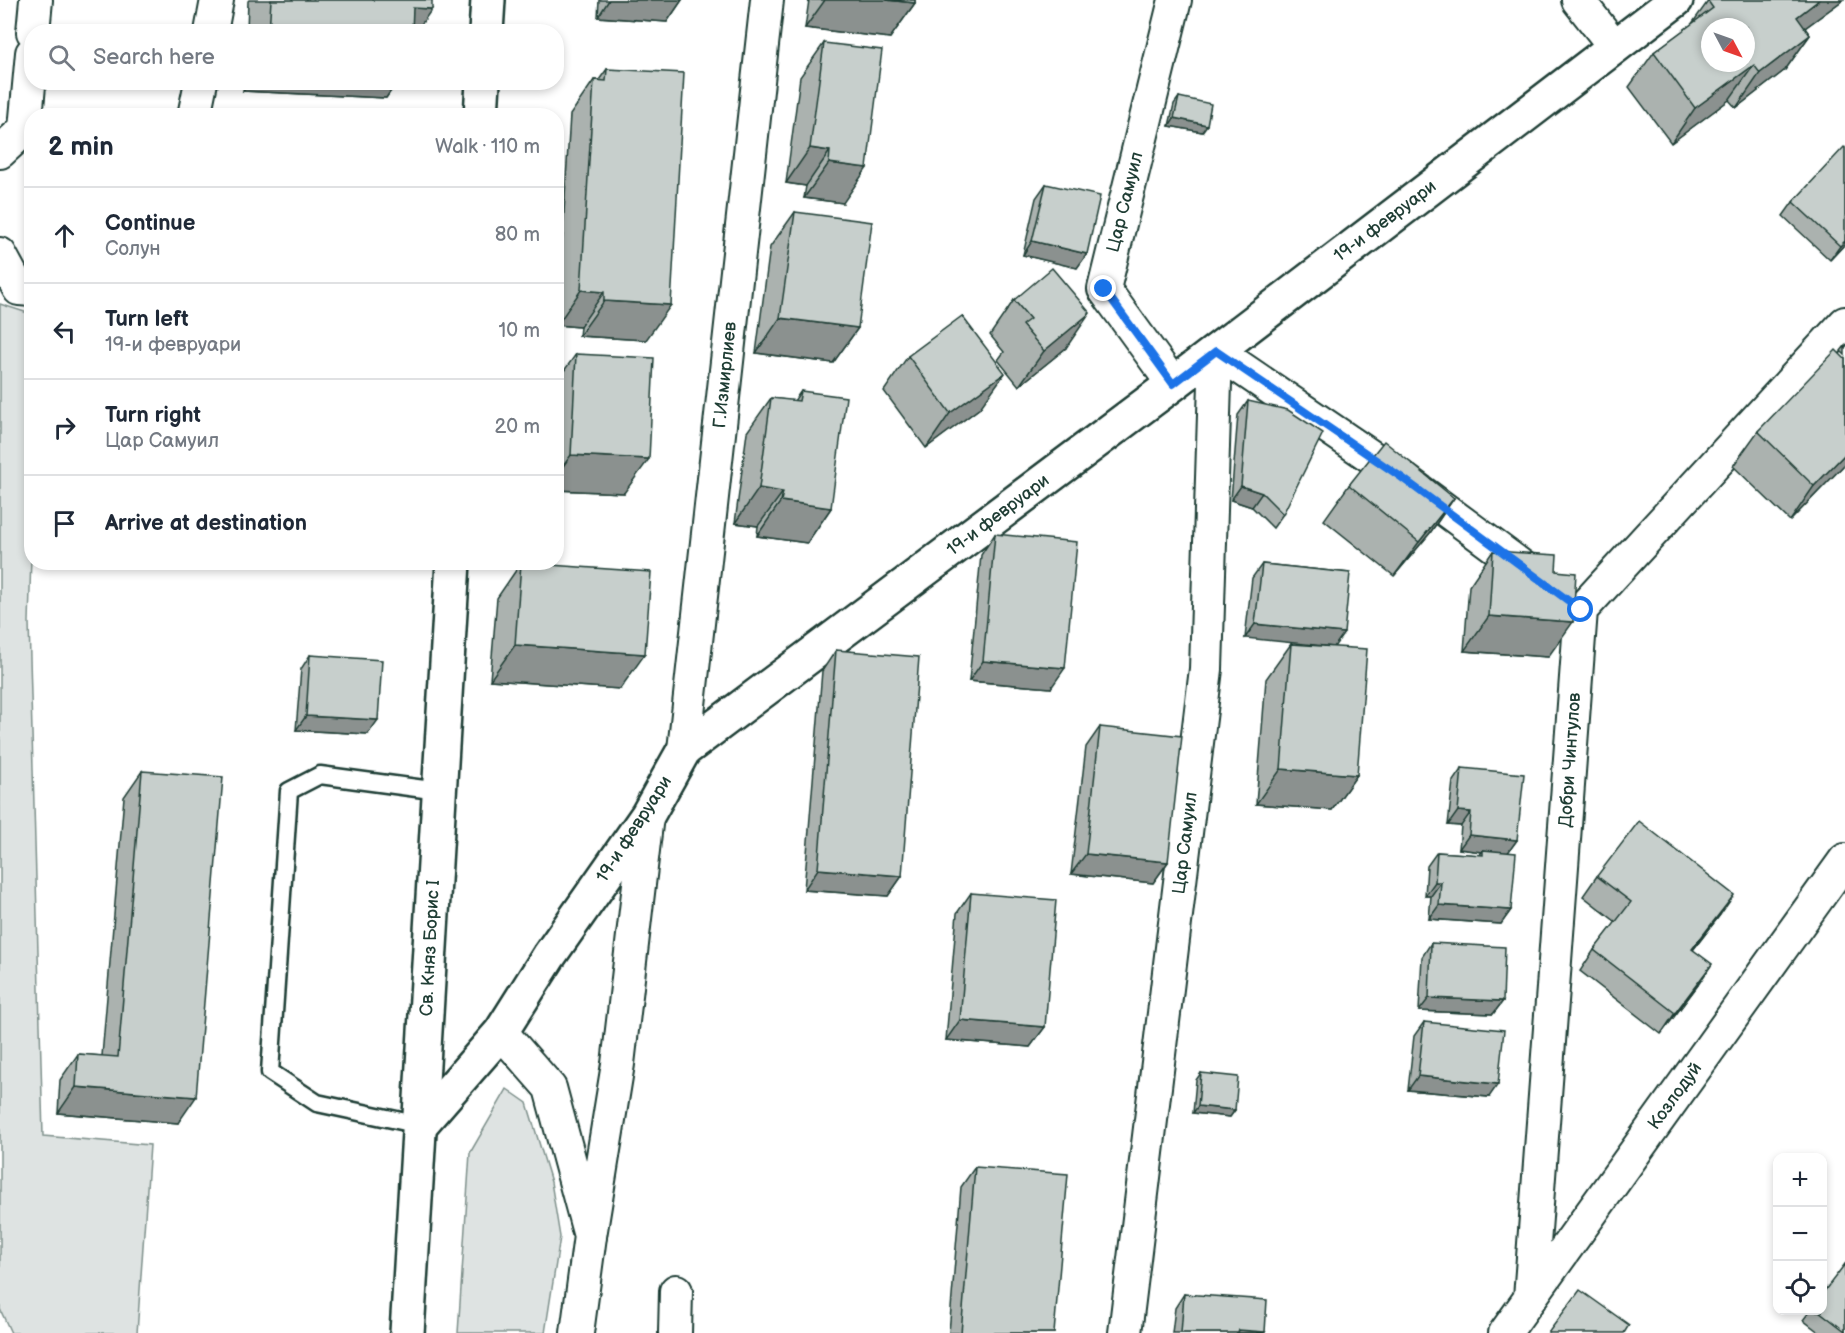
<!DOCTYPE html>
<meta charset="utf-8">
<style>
body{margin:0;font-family:"Balsamiq Sans",sans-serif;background:#f2f2f3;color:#1f2937}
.controls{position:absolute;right:18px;bottom:18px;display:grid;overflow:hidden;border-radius:12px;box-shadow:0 3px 9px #0003}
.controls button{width:54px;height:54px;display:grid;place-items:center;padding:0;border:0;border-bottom:2px solid #e0e1e3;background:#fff;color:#1f2937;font:30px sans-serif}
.compass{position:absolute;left:1701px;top:18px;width:54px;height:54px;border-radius:50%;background:#fff;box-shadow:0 3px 9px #0003;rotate:131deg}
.stop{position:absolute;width:18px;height:18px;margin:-14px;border:4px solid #1a73e8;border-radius:50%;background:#fff}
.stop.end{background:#1a73e8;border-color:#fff;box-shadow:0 2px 6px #0008}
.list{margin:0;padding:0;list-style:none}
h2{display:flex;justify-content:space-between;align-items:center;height:78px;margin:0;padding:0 24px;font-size:26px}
h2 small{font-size:20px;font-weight:400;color:#747a83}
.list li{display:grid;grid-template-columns:39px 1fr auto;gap:18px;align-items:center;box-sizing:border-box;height:96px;padding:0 24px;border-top:2px solid #e0e1e3}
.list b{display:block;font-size:22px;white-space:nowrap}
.list p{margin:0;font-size:20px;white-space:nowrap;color:#747a83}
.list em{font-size:20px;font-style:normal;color:#747a83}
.icon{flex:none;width:33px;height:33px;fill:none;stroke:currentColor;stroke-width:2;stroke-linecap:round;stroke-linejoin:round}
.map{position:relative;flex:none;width:1845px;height:1333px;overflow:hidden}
.search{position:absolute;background:#fff;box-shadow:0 3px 9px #0003;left:24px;top:24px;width:540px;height:66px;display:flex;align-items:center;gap:15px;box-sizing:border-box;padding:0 21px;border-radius:24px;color:#747a83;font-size:22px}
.panel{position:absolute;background:#fff;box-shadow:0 3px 9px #0003;left:24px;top:108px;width:540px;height:462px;border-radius:24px}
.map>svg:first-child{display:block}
.green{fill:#dee3e2;stroke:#7e908b;stroke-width:1.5}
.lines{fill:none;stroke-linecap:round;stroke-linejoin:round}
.service-casing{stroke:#1f3d34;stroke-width:21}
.minor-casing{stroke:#1f3d34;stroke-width:36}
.tertiary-casing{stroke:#1f3d34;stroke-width:38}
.service{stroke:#fff;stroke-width:16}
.minor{stroke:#fff;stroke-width:32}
.tertiary{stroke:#fff;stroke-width:33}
.wall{fill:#abb2af;stroke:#1f3d34;stroke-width:1.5}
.shaded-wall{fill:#8b918f;stroke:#1f3d34;stroke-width:1.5}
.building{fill:#c7cfcc;stroke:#1f3d34;stroke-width:1.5;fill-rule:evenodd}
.route{stroke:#1a73e8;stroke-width:8}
.labels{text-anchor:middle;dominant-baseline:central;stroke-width:5;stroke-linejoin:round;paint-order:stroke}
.street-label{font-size:18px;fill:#1f3d34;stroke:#fff}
</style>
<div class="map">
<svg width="1845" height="1333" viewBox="0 0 1845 1333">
<rect width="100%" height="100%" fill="#fff"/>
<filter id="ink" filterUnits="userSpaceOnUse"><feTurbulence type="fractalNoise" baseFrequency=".0167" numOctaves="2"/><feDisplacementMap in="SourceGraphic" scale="12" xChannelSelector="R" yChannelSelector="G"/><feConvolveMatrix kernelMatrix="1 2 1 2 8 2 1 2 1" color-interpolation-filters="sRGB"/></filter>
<g filter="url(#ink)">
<g class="green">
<path d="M 0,304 L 31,314 L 32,524 L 29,622 L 43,1136 L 150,1145 L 137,1333 L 11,1333 L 0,1309 Z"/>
<path d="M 507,1089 L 527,1103 L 551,1182 L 560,1237 L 545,1333 L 458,1333 L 470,1153 Z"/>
</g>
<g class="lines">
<g class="service-casing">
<path id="service" d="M 420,1125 L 317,1103 L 270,1072 L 289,791 L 320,775 L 439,791"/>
</g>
<g class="minor-casing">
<g id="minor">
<path d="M 1578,0 L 1615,47"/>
<path d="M 33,32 L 36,0"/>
<path d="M 211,32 L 217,0"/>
<path d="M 194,116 L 201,82"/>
<path d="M 0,152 L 25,129 L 32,53"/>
<path d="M 0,254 L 19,289 L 32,290"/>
<path d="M 1216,351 L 1401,477 L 1536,577"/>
<path d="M 1173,384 L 1104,289 L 1175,0"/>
<path d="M 684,750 L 767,0"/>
<path d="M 501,1032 L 550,1088 L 590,1236 L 577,1333"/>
<path d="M 590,1236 L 618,1064 L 647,816"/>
<path d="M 1530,1298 L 1581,610 L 1845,323"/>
<path d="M 675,1333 L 676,1291"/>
<path d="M 1125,1333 L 1206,669 L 1216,351"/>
<path d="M 1505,1333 L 1845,860"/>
</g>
</g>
<g class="tertiary-casing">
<g id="tertiary">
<path d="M 486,32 L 488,0"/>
<path d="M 481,116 L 483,82"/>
<path d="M 420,1125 L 501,1032 L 549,956 L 647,816 L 684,750 L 1173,384 L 1676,0"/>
<path d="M 407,1333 L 453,562"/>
</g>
</g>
<use href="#service" class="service"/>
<use href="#minor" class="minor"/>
<use href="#tertiary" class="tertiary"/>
</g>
<g class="wall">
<path d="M 249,0 L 432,0 L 416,32 L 247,32 L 248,1 Z"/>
<path d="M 599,0 L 682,0 L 667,22 L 598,17 Z"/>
<path d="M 809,0 L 915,0 L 915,3 L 890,38 L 805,28 Z"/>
<path d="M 1709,0 L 1843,0 L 1805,28 L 1810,35 L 1785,70 L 1736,108 L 1729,100 L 1671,143 L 1629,87 L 1654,52 L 1691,25 Z"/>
<path d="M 824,43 L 843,203 L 804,198 L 806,186 L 786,183 L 800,77 Z"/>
<path d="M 607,69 L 646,340 L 579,336 L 580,327 L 557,325 L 570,115 L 594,80 L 599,80 Z"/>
<path d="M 244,82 L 397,82 L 386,98 L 243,91 Z"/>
<path d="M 1179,97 L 1202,132 L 1169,126 L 1174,104 Z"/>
<path d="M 1845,148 L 1845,244 L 1830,260 L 1783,216 L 1793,202 Z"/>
<path d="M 1046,184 L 1087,254 L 1077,268 L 1023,255 L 1036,198 Z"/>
<path d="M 795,212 L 858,328 L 833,363 L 756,353 L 770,247 Z"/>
<path d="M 1014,300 L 1066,348 L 1019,386 L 998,360 L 1004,352 L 990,335 Z"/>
<path d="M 1845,346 L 1845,355 L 1841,351 Z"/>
<path d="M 576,354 L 624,493 L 556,490 L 556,382 Z"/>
<path d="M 908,356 L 980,408 L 926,448 L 884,391 Z"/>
<path d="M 1845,359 L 1845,464 L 1790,521 L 1733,466 L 1758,431 Z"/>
<path d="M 801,391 L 831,508 L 807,543 L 757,536 L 758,526 L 735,523 L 747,432 L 771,398 L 794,401 Z"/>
<path d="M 1248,401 L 1283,514 L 1273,528 L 1252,507 L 1231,500 L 1238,415 Z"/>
<path d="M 1349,485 L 1454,498 L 1430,533 L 1394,576 L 1324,520 Z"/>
<path d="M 995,534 L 1051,688 L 969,681 L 981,555 Z"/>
<path d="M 1493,551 L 1556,571 L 1548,657 L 1464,651 L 1469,586 Z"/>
<path d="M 521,563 L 620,689 L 490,680 L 497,598 Z"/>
<path d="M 1262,564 L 1350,573 L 1245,638 L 1252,578 Z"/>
<path d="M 1291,644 L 1357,775 L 1332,810 L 1256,804 L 1266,679 Z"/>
<path d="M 836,650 L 902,876 L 888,896 L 804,890 L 822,671 Z"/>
<path d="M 310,655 L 368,734 L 296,730 L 301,669 Z"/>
<path d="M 1100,727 L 1168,862 L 1153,883 L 1071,874 L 1086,747 Z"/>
<path d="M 1462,768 L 1517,840 L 1508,852 L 1511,910 L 1501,924 L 1429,919 L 1431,896 L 1425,896 L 1427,866 L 1437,852 L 1479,855 L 1482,852 L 1459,849 L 1461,826 L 1448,825 L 1453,781 Z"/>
<path d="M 142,771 L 178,1123 L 58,1113 L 60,1080 L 78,1054 L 102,1056 L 124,797 Z"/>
<path d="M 1597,876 L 1720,915 L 1693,950 L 1698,985 L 1661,1034 L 1580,971 L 1594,950 L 1616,922 L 1583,896 Z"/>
<path d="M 971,893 L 1045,1027 L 1030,1047 L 946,1040 L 957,913 Z"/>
<path d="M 1431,943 L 1503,1001 L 1493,1014 L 1419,1011 L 1422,957 Z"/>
<path d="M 1424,1022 L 1489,1097 L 1408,1090 L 1414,1036 Z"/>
<path d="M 1201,1073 L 1235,1110 L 1230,1117 L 1193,1113 L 1196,1080 Z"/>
<path d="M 975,1167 L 1054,1333 L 949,1333 L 961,1187 Z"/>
<path d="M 1845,1264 L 1845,1333 L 1820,1333 L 1803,1320 L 1810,1311 L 1822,1311 Z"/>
<path d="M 1184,1294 L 1265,1332 L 1264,1333 L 1172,1333 L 1175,1308 Z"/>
</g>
<g class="shaded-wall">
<path d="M 609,0 L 682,0 L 667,22 L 598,17 Z"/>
<path d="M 825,0 L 886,0 L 915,3 L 890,38 L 805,28 Z"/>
<path d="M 1819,0 L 1843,0 L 1772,52 L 1797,17 Z"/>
<path d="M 413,8 L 432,9 L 416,32 L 397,32 Z"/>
<path d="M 1810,35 L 1785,70 L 1736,108 L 1760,73 Z"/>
<path d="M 1754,65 L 1729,100 L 1671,143 L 1695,108 Z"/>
<path d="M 249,82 L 397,82 L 386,98 L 243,91 Z"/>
<path d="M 1174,118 L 1207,125 L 1202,132 L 1169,126 Z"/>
<path d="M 810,148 L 830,151 L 806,186 L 786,183 Z"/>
<path d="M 829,163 L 867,168 L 843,203 L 804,198 Z"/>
<path d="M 1032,241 L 1087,254 L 1077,268 L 1023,255 Z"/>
<path d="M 1845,241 L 1845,244 L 1830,260 L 1840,246 Z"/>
<path d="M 581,290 L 604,292 L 580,327 L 557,325 Z"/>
<path d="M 604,301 L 671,305 L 646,340 L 579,336 Z"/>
<path d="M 1090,313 L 1066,348 L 1019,386 L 1044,351 Z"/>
<path d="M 780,318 L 858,328 L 833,363 L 756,353 Z"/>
<path d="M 1005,373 L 980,408 L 926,448 L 950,413 Z"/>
<path d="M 1845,454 L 1845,464 L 1790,521 L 1814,486 Z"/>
<path d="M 571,455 L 649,459 L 624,493 L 556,490 L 556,476 Z"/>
<path d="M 1241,486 L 1262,493 L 1252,507 L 1231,500 Z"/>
<path d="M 759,488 L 783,492 L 758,526 L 735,523 Z"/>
<path d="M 1454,498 L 1430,533 L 1394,576 L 1419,542 Z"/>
<path d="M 781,501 L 831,508 L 807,543 L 757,536 Z"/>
<path d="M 1489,616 L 1573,622 L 1548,657 L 1464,651 Z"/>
<path d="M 1255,624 L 1344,633 L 1334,647 L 1245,638 Z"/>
<path d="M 515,645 L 645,654 L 620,689 L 490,680 Z"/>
<path d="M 983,661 L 1065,668 L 1051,688 L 969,681 Z"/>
<path d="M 306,716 L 378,720 L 368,734 L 296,730 Z"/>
<path d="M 1281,769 L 1357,775 L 1332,810 L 1256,804 Z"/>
<path d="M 1458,811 L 1471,812 L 1461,826 L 1448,825 Z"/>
<path d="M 1469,835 L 1517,840 L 1507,854 L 1483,850 L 1482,852 L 1459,849 Z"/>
<path d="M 1086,854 L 1168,862 L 1153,883 L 1071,874 Z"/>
<path d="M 818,869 L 902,876 L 888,896 L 804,890 Z"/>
<path d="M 1435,882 L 1441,882 L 1431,896 L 1425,896 Z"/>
<path d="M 1734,895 L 1720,915 L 1678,969 L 1692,949 Z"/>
<path d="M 1439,905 L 1511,910 L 1501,924 L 1429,919 Z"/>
<path d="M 1712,964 L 1698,985 L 1661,1034 L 1675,1013 Z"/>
<path d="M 1429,998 L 1503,1001 L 1493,1014 L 1419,1011 Z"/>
<path d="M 960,1020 L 1045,1027 L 1030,1047 L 946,1040 Z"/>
<path d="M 1418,1076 L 1498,1084 L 1489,1097 L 1408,1090 Z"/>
<path d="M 76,1087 L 196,1097 L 178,1123 L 58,1113 Z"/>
<path d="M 1198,1106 L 1235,1110 L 1230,1117 L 1193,1113 Z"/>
<path d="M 1239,1330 L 1265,1332 L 1264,1333 L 1237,1333 Z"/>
</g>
<g class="building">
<path d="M 271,0 L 432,0 L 432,9 L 413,8 L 412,32 L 269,32 Z"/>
<path d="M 886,0 L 915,0 L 915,3 Z"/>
<path d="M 1709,0 L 1819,0 L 1797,17 L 1810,35 L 1760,73 L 1754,65 L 1695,108 L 1654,52 L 1713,8 L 1708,1 ZM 1710,27 L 1746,27 L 1746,63 L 1710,63 Z"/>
<path d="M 824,43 L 882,50 L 867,168 L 829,163 L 830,151 L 810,148 Z"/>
<path d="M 607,69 L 684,73 L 671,305 L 604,301 L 604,292 L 581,290 L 594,80 L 606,81 Z"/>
<path d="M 1179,97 L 1211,104 L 1207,125 L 1174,118 Z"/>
<path d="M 1844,147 L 1845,148 L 1845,241 L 1840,246 L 1793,202 Z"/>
<path d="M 1046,184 L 1100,196 L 1087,254 L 1032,241 Z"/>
<path d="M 795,212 L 872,222 L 858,328 L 780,318 Z"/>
<path d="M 1052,268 L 1090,313 L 1044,351 L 1022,325 L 1030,319 L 1014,300 Z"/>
<path d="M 962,316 L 1005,373 L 950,413 L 908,356 Z"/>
<path d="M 1836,350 L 1845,359 L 1845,454 L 1814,486 L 1758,431 Z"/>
<path d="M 576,354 L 654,358 L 649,459 L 571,455 Z"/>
<path d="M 801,391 L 846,397 L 831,508 L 781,501 L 783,492 L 759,488 L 771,398 L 799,401 Z"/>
<path d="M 1248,401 L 1288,410 L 1323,433 L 1283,514 L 1262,493 L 1241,486 Z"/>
<path d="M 1384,441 L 1454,498 L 1419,542 L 1349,485 Z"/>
<path d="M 995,534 L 1077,542 L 1065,668 L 983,661 Z"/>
<path d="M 1493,551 L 1557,555 L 1556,571 L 1576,573 L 1573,622 L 1489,616 Z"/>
<path d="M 521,563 L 651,572 L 645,654 L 515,645 Z"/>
<path d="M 1262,564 L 1350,573 L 1344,633 L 1255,624 Z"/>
<path d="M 1291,644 L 1367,649 L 1357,775 L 1281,769 Z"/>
<path d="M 836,650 L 919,657 L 902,876 L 818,869 Z"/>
<path d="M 310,655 L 382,660 L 378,720 L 306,716 Z"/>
<path d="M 1100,727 L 1182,736 L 1168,862 L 1086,854 Z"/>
<path d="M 1462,768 L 1524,774 L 1517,840 L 1469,835 L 1471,812 L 1458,811 Z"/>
<path d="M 142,771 L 223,777 L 196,1097 L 76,1087 L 78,1054 L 118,1057 Z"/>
<path d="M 1639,821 L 1734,895 L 1692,949 L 1712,964 L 1675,1013 L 1594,950 L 1631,902 L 1597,876 Z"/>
<path d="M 1483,850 L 1516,853 L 1511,910 L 1439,905 L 1441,882 L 1435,882 L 1437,852 L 1483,855 Z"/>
<path d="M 971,893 L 1056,900 L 1045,1027 L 960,1020 Z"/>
<path d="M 1431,943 L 1505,947 L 1503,1001 L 1429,998 Z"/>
<path d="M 1424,1022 L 1504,1030 L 1498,1084 L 1418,1076 Z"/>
<path d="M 1201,1073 L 1238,1077 L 1235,1110 L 1198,1106 Z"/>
<path d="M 975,1167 L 1068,1174 L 1054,1333 L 961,1333 Z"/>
<path d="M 1845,1264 L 1845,1331 L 1819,1311 L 1822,1311 L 1822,1294 Z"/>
<path d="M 1580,1290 L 1629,1325 L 1624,1333 L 1548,1333 Z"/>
<path d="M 1184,1294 L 1267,1300 L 1265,1332 L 1239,1330 L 1238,1333 L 1181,1333 Z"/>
</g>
</g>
<g class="lines" filter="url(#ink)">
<path class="route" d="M 1104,289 L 1173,384 L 1216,351 L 1401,477 L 1581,610"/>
</g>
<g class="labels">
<g class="street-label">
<text transform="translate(1125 202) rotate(-76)">Цар Самуил</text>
<text transform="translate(1385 221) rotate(-37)">19-и февруари</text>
<text transform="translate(725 375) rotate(-84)">Г.Измирлиев</text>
<text transform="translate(998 515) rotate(-37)">19-и февруари</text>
<text transform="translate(1570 760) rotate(-86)">Добри Чинтулов</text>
<text transform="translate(634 829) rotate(-57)">19-и февруари</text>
<text transform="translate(1185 843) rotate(-83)">Цар Самуил</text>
<text transform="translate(430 948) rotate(-87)">Св. Княз Борис I</text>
<text transform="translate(1675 1096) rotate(-54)">Козлодуй</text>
</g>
</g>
</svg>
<div class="controls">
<button>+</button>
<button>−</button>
<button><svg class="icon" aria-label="locate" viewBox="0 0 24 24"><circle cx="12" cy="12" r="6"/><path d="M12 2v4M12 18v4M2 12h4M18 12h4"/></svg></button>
</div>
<svg class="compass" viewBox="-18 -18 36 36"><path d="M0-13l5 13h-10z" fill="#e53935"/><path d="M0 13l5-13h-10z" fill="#747a83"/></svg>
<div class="stop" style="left:1581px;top:610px"></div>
<div class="stop end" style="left:1104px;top:289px"></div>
<div class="search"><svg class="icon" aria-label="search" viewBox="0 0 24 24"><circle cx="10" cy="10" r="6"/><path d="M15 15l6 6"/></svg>Search here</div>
<section class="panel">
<h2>2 min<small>Walk · 110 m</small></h2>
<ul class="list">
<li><svg class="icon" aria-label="ahead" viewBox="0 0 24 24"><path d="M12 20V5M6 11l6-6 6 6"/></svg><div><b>Continue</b><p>Солун</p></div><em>80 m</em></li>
<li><svg class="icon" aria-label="left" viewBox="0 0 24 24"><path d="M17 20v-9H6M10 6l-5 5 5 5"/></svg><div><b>Turn left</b><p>19-и февруари</p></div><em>10 m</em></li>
<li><svg class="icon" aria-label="right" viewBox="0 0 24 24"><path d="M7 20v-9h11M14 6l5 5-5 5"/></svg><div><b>Turn right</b><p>Цар Самуил</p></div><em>20 m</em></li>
<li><svg class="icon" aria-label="arrive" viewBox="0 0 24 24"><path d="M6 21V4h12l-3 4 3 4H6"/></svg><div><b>Arrive at destination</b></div></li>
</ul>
</section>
</div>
